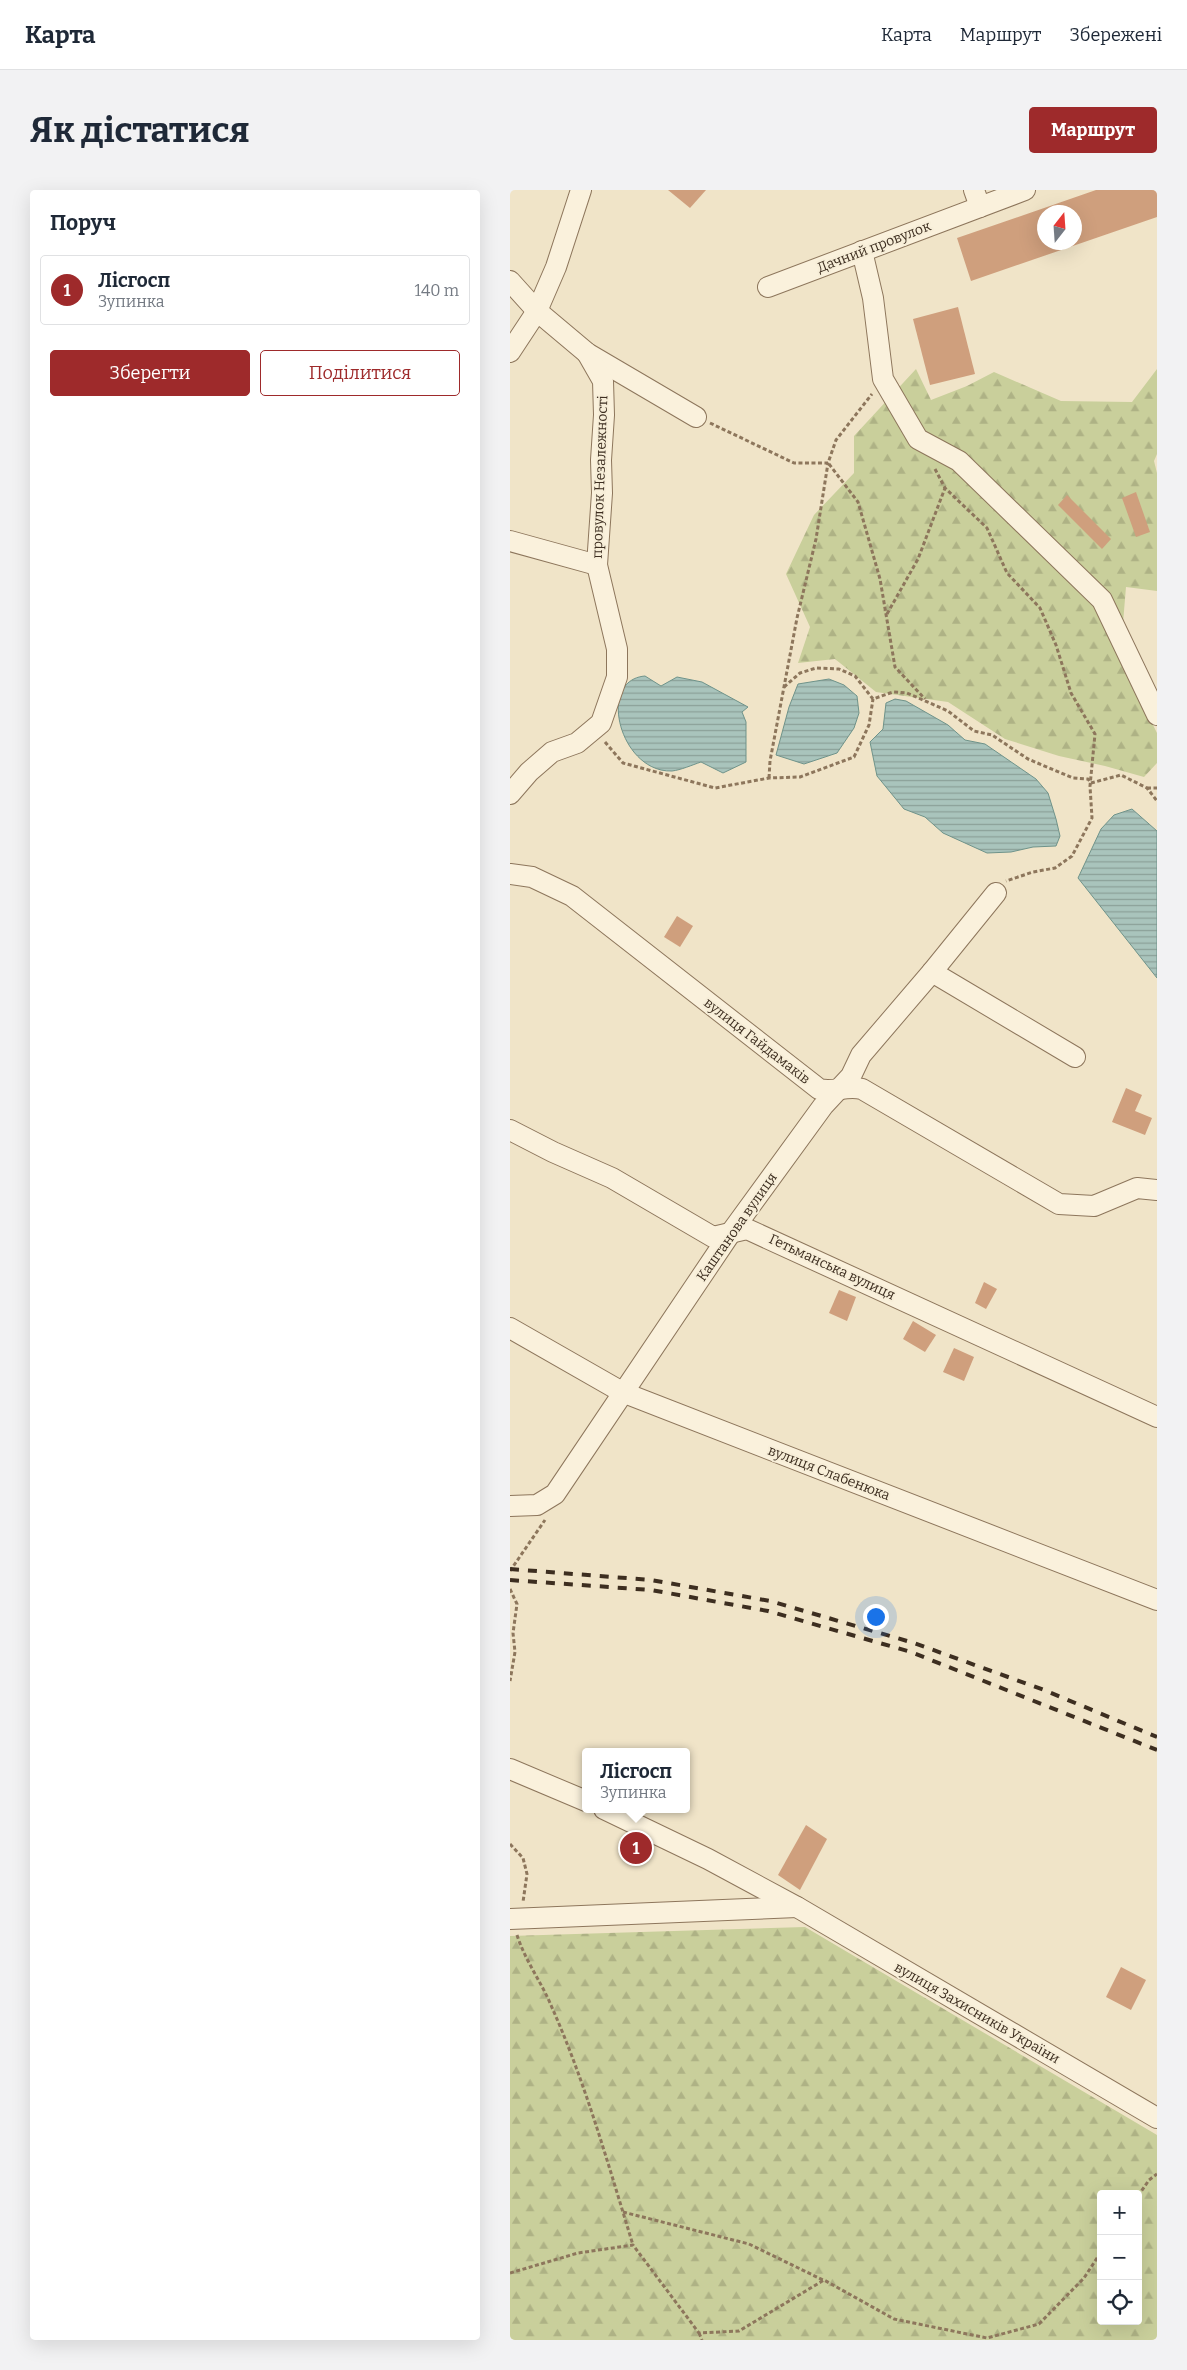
<!DOCTYPE html>
<html lang="uk">
<meta charset="utf-8">
<style>
body{margin:0;font-family:Bitter,serif;background:#f2f2f3;color:#1f2937}
.controls{position:absolute;right:15px;bottom:15px;display:grid;overflow:hidden;border-radius:5px;box-shadow:0 5px 20px #0002}
.controls button{width:45px;height:45px;display:grid;place-items:center;padding:0;border:0;border-bottom:1px solid #e0e1e3;background:#fff;color:#1f2937;font:25px sans-serif}
.compass{position:absolute;left:527px;top:15px;width:45px;height:45px;border-radius:50%;background:#fff;box-shadow:0 5px 20px #0002;rotate:17deg}
.you{position:absolute;left:365px;top:1426px;width:18px;height:18px;margin:-12px;border:4px solid #fff;border-radius:50%;background:#1a73e8;box-shadow:0 0 0 8px #1a73e833}
.badge{display:grid;place-items:center;width:32px;height:32px;border-radius:50%;background:#9e2a2b;color:#fff;font-size:16px;font-weight:700}
.pin{position:absolute;translate:-50% -50%;border:2px solid #fff;box-shadow:0 1px 5px #0006}
.popup{position:absolute;left:72px;top:1558px;width:108px;height:65px;box-sizing:border-box;display:grid;place-content:center;border-radius:5px;background:#fff;filter:drop-shadow(0 1px 4px #0005);font-size:16px;white-space:nowrap;color:#747a83}
.popup b{font-size:19px;color:#1f2937}
.popup::after{content:'';position:absolute;left:50%;top:100%;margin-left:-10px;border:10px solid transparent;border-top-color:#fff}
.list{margin:0;padding:0;list-style:none}
h2{display:flex;justify-content:space-between;align-items:center;height:65px;margin:0;padding:0 20px;font-size:21px}
h2 small{font-size:16px;font-weight:400;color:#747a83}
.list li{display:grid;grid-template-columns:32px 1fr auto;gap:15px;align-items:center;box-sizing:border-box;height:70px;margin:0 10px 10px;padding:0 10px;border:1px solid #e0e1e3;border-radius:5px}
.list b{display:block;font-size:19px;white-space:nowrap}
.list p{margin:0;font-size:16px;white-space:nowrap;color:#747a83}
.list em{font-size:16px;font-style:normal;color:#747a83}
.actions{display:flex;gap:10px;padding:15px 20px}
.actions a{flex:1;padding:11px 0;border:1px solid #9e2a2b;border-radius:5px;text-align:center;font-size:18px;color:#9e2a2b}
.actions .main{background:#9e2a2b;color:#fff}
.icon{flex:none;width:28px;height:28px;fill:none;stroke:currentColor;stroke-width:2;stroke-linecap:round;stroke-linejoin:round}
.map{position:relative;flex:none;width:647px;height:2150px;overflow:hidden;border-radius:5px}
header{display:flex;align-items:center;gap:30px;box-sizing:border-box;height:70px;padding:0 25px;background:#fff;border-bottom:1px solid #e0e1e3}
header strong{font-size:24px}
nav{display:flex;gap:28px;margin-inline-start:auto;font-size:18px}
.intro{display:flex;align-items:center;justify-content:space-between;box-sizing:border-box;height:120px;padding:0 30px}
h1{margin:0;font-size:35px}
.button{padding:12px 22px;border-radius:5px;background:#9e2a2b;color:#fff;font-size:18px;font-weight:700}
main{display:flex;gap:30px;padding:0 30px}
aside{flex:1;background:#fff;border-radius:5px;box-shadow:0 5px 20px #0002}
.map>svg:first-child{display:block}
.forest{fill:url(#forest-firs);fill-rule:evenodd}
.water{fill:url(#water-rules);stroke:#6f938a}
.building{fill:#cf9f7d;fill-rule:evenodd}
.lines{fill:none;stroke-linecap:round;stroke-linejoin:round}
.minor-casing{stroke:#8d765c;stroke-width:22}
.path{stroke:#8d765c;stroke-width:3;stroke-dasharray:4 2.5;stroke-linecap:butt}
.minor{stroke:#faf1dc;stroke-width:20}
.rail{stroke:#3d2e20;stroke-width:4;stroke-dasharray:9 9;stroke-linecap:butt}
.labels{text-anchor:middle;dominant-baseline:central;stroke-width:4;stroke-linejoin:round;paint-order:stroke}
.street-label{font-size:14px;fill:#3d2e20;stroke:#f7eed8}
</style>
<header>
<strong>Карта</strong>
<nav><a>Карта</a><a>Маршрут</a><a>Збережені</a></nav>
</header>
<div class="intro"><h1>Як дістатися</h1><a class="button">Маршрут</a></div>
<main>
<aside>
<h2>Поруч<small></small></h2>
<ul class="list">
<li><span class="badge">1</span><div><b>Лісгосп</b><p>Зупинка</p></div><em>140 m</em></li>
</ul>
<div class="actions"><a class="main">Зберегти</a><a>Поділитися</a></div>
</aside>
<div class="map">
<svg width="647" height="2150" viewBox="0 0 647 2150">
<defs>
<pattern id="forest-firs" width="22" height="20" patternUnits="userSpaceOnUse" patternTransform="scale(1.25)"><rect width="22" height="20" fill="#c9cf9b"/><path d="M5 1l3.5 6h-7zM16 11l3.5 6h-7z" fill="#aeb285"/></pattern>
<pattern id="water-rules" width="6" height="5" patternUnits="userSpaceOnUse" patternTransform="scale(1.25)"><rect width="6" height="5" fill="#a9c4bc"/><path d="M0 2.5h6" fill="none" stroke="#8ba098"/></pattern>
</defs>
<rect width="100%" height="100%" fill="#f0e4c8"/>
<g class="forest">
<path d="M 406,179 L 421,210 L 457,196 L 484,182 L 551,211 L 622,212 L 647,179 L 647,264 L 644,271 L 647,283 L 647,401 L 616,397 L 610,469 L 647,543 L 647,573 L 634,587 L 595,576 L 549,566 L 495,549 L 438,512 L 366,502 L 325,469 L 288,473 L 300,437 L 276,384 L 304,325 L 344,283 L 344,246 Z"/>
<path d="M 295,1737 L 647,1945 L 647,2150 L 0,2150 L 0,1746 ZM 591,2004 L 628,2004 L 628,2131 L 591,2131 Z"/>
</g>
<g class="water">
<path d="M 135,486 L 151,496 L 167,487 L 192,492 L 238,517 L 232,522 L 236,532 L 236,572 L 213,583 L 191,572 C 182,575 171,580 162,581 C 110,583 86,490 135,486 Z"/>
<path d="M 319,489 L 334,495 L 347,506 L 349,523 L 344,538 L 327,563 L 294,574 L 266,565 L 279,517 L 288,494 Z"/>
<path d="M 385,509 L 396,511 L 438,535 L 455,550 L 475,554 L 526,589 L 538,603 L 546,629 L 550,646 L 546,656 L 523,657 L 501,662 L 477,663 L 433,643 L 415,627 L 394,619 L 367,586 L 360,552 L 373,539 L 376,513 Z"/>
<path d="M 622,619 L 647,641 L 647,788 L 568,688 L 591,639 L 604,625 Z"/>
</g>
<g class="building">
<path d="M 158,0 L 196,0 L 180,18 Z"/>
<path d="M 586,0 L 647,0 L 647,27 L 461,91 L 447,48 ZM 534,22 L 564,22 L 564,52 L 534,52 Z"/>
<path d="M 448,117 L 465,184 L 420,195 L 403,129 Z"/>
<path d="M 626,302 L 640,342 L 626,347 L 612,308 Z"/>
<path d="M 557,305 L 601,349 L 592,359 L 548,315 Z"/>
<path d="M 167,726 L 183,736 L 170,757 L 154,747 Z"/>
<path d="M 616,898 L 632,905 L 625,921 L 642,928 L 635,945 L 602,932 Z"/>
<path d="M 474,1092 L 487,1099 L 476,1119 L 465,1113 Z"/>
<path d="M 329,1100 L 346,1107 L 337,1131 L 319,1123 Z"/>
<path d="M 403,1131 L 426,1145 L 415,1162 L 393,1149 Z"/>
<path d="M 444,1158 L 464,1167 L 454,1191 L 433,1182 Z"/>
<path d="M 296,1635 L 317,1649 L 290,1700 L 268,1685 Z"/>
<path d="M 611,1777 L 636,1790 L 621,1820 L 596,1807 Z"/>
</g>
<g class="lines">
<g class="minor-casing">
<g id="minor">
<path d="M 464,0 L 470,17"/>
<path d="M 352,61 L 363,108 L 373,189 L 408,249 L 449,271 L 592,410 L 647,525"/>
<path d="M 0,91 L 27,121 L 77,163 L 186,227"/>
<path d="M 258,97 L 515,0"/>
<path d="M 0,162 L 27,121 L 46,77 L 71,0"/>
<path d="M 0,351 L 87,375"/>
<path d="M 0,604 L 19,582 L 42,562 L 67,553 L 91,533 L 107,487 L 107,459 L 87,375 L 92,303 L 91,270 L 94,225 L 93,191 L 77,163"/>
<path d="M 0,684 L 22,687 L 62,706 L 309,899 C 324,903 336,895 352,899 L 549,1014 L 584,1016 L 627,998 L 647,1000"/>
<path d="M 422,782 L 565,867"/>
<path d="M 0,940 L 43,962 L 102,988 L 203,1047 L 237,1039 L 647,1227"/>
<path d="M 0,1138 L 112,1202 L 647,1410"/>
<path d="M 0,1316 L 27,1315 L 45,1304 L 222,1041 L 313,916 L 341,886 L 351,865 L 422,782 L 486,703"/>
<path d="M 0,1579 L 76,1611"/>
<path d="M 94,1619 L 198,1669 L 287,1717 L 647,1928"/>
<path d="M 0,1729 L 287,1717"/>
</g>
</g>
<g class="path">
<path d="M 200,233 L 284,273 L 318,273 L 326,250 L 362,204"/>
<path d="M 319,274 L 348,312 L 370,389 L 385,477 L 415,509"/>
<path d="M 425,279 L 435,298 L 477,338 L 497,383 L 530,418 L 546,455 L 561,503 L 585,544 L 580,596 L 582,628 L 562,666 L 545,678 L 523,682 L 496,691"/>
<path d="M 377,424 L 408,369 L 435,298"/>
<path d="M 274,497 L 290,483 L 306,478 L 329,479 L 345,486 L 363,509 L 383,502 L 397,503 L 438,521 L 464,541 L 482,545 L 518,569 L 563,588 L 578,589 L 581,593 L 611,585 L 637,598 L 647,611"/>
<path d="M 95,552 L 113,573 L 205,598 L 259,588 L 290,587 L 344,567 L 359,535 L 363,509"/>
<path d="M 259,588 L 260,571 L 287,428 L 306,349 L 318,273"/>
<path d="M 637,598 L 647,598"/>
<path d="M 0,1381 L 35,1330"/>
<path d="M 0,1399 L 7,1414 L 3,1443 L 5,1462 L 0,1491"/>
<path d="M 0,1654 L 13,1668 L 17,1684 L 13,1712"/>
<path d="M 7,1745 C 15,1770 30,1790 40,1813 C 75,1891 98,1974 123,2055"/>
<path d="M 628,2006 L 639,1990 L 647,1984"/>
<path d="M 113,2022 L 239,2054 L 313,2090"/>
<path d="M 0,2083 L 68,2063 L 123,2055 L 189,2143 L 229,2141 L 314,2090 L 384,2129 L 477,2148 L 529,2134 L 574,2088 L 591,2062"/>
<path d="M 189,2143 L 192,2150"/>
</g>
<use href="#minor" class="minor"/>
<g class="rail">
<path d="M 0,1379 L 141,1390 L 260,1411 L 404,1453 L 534,1500 L 647,1547"/>
<path d="M 0,1390 L 141,1400 L 258,1421 L 401,1462 L 647,1560"/>
</g>
</g>
<g class="labels">
<g class="street-label">
<text transform="translate(364 57) rotate(-21)">Дачний провулок</text>
<text transform="translate(90 287) rotate(-88)">провулок Незалежності</text>
<text transform="translate(247 851) rotate(38)">вулиця Гайдамаків</text>
<text transform="translate(227 1037) rotate(-55)">Каштанова вулиця</text>
<text transform="translate(322 1077) rotate(25)">Гетьманська вулиця</text>
<text transform="translate(319 1283) rotate(21)">вулиця Слабенюка</text>
<text transform="translate(467 1823) rotate(30)">вулиця Захисників України</text>
</g>
</g>
</svg>
<div class="controls">
<button>+</button>
<button>−</button>
<button><svg class="icon" aria-label="locate" viewBox="0 0 24 24"><circle cx="12" cy="12" r="6"/><path d="M12 2v4M12 18v4M2 12h4M18 12h4"/></svg></button>
</div>
<svg class="compass" viewBox="-18 -18 36 36"><path d="M0-13l5 13h-10z" fill="#e53935"/><path d="M0 13l5-13h-10z" fill="#747a83"/></svg>
<div class="you"></div>
<div class="pin badge" style="left:126px;top:1658px">1</div>
<div class="popup"><b>Лісгосп</b>Зупинка</div>
</div>
</main>
